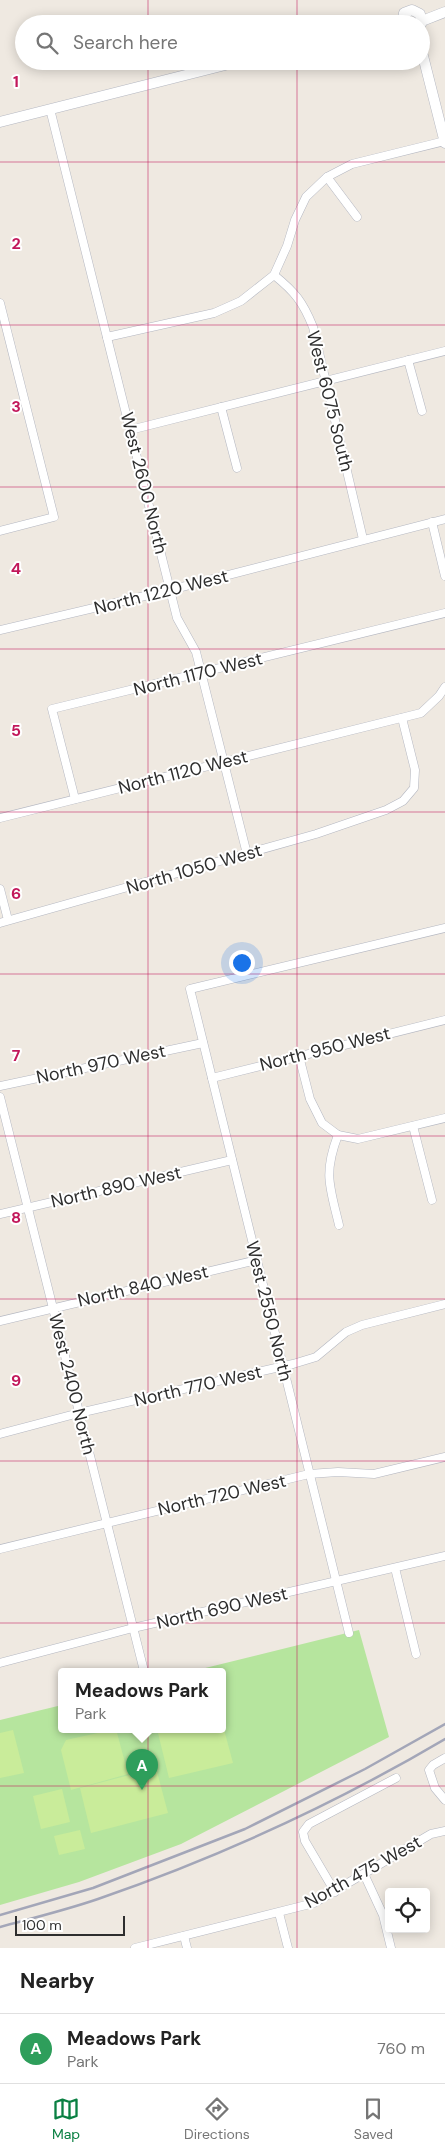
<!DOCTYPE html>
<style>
body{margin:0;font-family:"DM Sans",sans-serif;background:#f6f6f6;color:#222}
.controls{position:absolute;right:15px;bottom:15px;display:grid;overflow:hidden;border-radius:5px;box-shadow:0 2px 12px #0003}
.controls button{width:45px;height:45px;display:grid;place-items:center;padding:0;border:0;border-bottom:1px solid #e0e0e0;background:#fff;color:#222;font:25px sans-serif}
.scale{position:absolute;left:15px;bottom:12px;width:110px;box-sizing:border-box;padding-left:5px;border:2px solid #2e2e2e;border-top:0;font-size:14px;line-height:18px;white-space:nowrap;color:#2e2e2e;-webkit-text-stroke:4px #fff;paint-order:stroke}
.you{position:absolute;left:241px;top:962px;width:18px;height:18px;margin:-12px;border:4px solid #fff;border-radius:50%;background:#1a73e8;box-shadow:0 0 0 8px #1a73e833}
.badge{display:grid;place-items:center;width:32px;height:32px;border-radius:50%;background:#0b8043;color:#fff;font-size:16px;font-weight:700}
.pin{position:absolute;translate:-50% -41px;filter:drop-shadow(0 1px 2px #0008)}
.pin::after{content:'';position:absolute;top:26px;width:18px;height:15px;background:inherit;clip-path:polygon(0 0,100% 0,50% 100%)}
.popup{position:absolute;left:58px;top:1668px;width:168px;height:65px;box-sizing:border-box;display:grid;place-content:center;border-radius:5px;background:#fff;filter:drop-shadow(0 1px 4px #0005);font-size:16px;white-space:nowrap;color:#767676}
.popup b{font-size:19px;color:#222}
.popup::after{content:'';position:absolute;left:50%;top:100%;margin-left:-10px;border:10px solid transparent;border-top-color:#fff}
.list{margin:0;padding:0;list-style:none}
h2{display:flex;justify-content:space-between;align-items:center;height:65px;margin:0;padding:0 20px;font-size:21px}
h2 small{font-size:16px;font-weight:400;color:#767676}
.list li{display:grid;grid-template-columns:32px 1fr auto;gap:15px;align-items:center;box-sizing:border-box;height:70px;padding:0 20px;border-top:1px solid #e0e0e0}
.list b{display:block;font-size:19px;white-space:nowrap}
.list p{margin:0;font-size:16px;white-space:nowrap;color:#767676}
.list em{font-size:16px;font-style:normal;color:#767676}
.icon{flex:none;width:28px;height:28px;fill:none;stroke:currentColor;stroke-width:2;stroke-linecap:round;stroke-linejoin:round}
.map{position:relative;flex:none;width:445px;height:1948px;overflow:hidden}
.search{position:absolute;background:#fff;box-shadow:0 2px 12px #0003;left:15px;right:15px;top:15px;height:55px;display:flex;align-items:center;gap:12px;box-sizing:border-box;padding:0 18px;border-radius:28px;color:#767676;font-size:19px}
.sheet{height:135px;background:#fff}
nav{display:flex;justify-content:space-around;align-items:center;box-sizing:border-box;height:70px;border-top:1px solid #e0e0e0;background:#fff;font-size:14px;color:#767676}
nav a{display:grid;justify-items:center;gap:2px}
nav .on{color:#0b8043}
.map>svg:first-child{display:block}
.green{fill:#b6e59e}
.pitch{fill:#c9ec9a}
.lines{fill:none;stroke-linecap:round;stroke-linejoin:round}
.minor-casing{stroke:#b4b7c1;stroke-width:9}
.tertiary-casing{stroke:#b4b7c1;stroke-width:11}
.minor{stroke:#fff;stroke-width:8}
.tertiary{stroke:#fff;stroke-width:10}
.rail{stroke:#a3a6b8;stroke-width:2.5}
.grid{fill:none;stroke:#c2185b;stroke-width:1;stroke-opacity:0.55}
.labels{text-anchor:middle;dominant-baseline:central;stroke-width:4;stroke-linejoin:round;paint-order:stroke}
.street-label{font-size:18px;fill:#2e2e2e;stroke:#fff}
.grid-label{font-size:16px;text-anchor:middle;font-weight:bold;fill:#c2185b;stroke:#fff;stroke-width:4;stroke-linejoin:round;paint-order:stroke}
</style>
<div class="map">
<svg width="445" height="1948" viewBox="0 0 445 1948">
<rect width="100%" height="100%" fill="#efe9e1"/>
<path class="green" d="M 359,1630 L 389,1737 L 181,1844 L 79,1882 L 0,1905 L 0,1720 L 62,1705 L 62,1729 L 222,1729 L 222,1671 L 193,1671 Z"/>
<g class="pitch">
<path d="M 222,1722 L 233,1763 L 169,1778 L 157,1729 L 222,1729 Z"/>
<path d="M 116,1729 L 128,1774 L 71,1790 L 61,1750 L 66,1740 Z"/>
<path d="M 13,1730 L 24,1773 L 0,1778 L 0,1733 Z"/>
<path d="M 156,1768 L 168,1813 L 91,1833 L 80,1788 Z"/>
<path d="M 62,1789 L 70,1822 L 41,1829 L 33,1796 Z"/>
<path d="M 80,1830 L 85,1849 L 59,1855 L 54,1836 Z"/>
</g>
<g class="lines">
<g class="minor-casing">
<g id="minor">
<path d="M 50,109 L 177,618 L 196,652 L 247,854"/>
<path d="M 327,177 L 357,217"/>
<path d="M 274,275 C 295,292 303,302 313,327 L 363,539"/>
<path d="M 0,303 L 54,517 L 0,531"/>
<path d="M 107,337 L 214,313 L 241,301 L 274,275 L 287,246 L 295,220 L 306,197 L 327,177 L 352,164 L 445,141"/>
<path d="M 408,360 L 422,411"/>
<path d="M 221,407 L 237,468"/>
<path d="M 130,430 L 445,351"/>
<path d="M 432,522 L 445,576"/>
<path d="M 0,630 L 170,590 L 445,519"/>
<path d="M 75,799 L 52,709 L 445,613"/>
<path d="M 0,818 L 421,713 L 439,696 L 445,687"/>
<path d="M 0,889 L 8,920"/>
<path d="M 0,923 L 316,834 L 386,810 L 403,801 L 414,788 L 415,770 L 402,718"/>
<path d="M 299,1056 L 310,1099 L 322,1123 L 338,1135 C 323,1174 330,1187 339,1225"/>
<path d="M 212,1078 L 445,1020"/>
<path d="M 0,1086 L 203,1043"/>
<path d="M 0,1097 L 144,1671"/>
<path d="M 413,1126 L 432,1200"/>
<path d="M 338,1135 L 358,1139 L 445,1118"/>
<path d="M 0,1214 L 232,1160"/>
<path d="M 0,1321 L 257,1260"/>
<path d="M 0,1434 L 79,1413 L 293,1364 L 316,1357 L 346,1332 L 362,1325 L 445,1304"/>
<path d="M 0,1549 L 309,1474 L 338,1472 L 374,1474 L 445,1457"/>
<path d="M 395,1568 L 416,1654"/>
<path d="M 349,1633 L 190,989 L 445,928"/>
<path d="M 0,1663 L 133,1628 L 445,1556"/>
<path d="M 445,1758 L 433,1765 L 429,1770 L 435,1788 L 445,1800"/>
<path d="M 364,1874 L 383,1915 L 391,1948"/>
<path d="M 335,1892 L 305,1841 L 303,1832 L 309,1824 L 396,1778"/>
<path d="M 279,1913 L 288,1948"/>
<path d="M 184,1936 L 187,1948"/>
<path d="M 135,1948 L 314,1903 L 431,1834 L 445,1831"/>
</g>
</g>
<g class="tertiary-casing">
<g id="tertiary">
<path d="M 422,21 L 445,12"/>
<path d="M 402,24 L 404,13 L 412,10 L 420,14 L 421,24"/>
<path d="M 421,48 L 445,143"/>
<path d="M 0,122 L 241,61"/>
</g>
</g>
<use href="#minor" class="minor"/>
<use href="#tertiary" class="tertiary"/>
<g class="rail">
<path d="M 0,1915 L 93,1888 L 245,1829 L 365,1769 L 445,1724"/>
<path d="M 0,1927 C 33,1918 66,1910 98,1899 C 219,1857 335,1804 445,1739"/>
</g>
</g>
<path class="grid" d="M 148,0 L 148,24M 297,0 L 297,24M 148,61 L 148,1948M 297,61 L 297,1948M 0,162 L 445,162M 0,325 L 445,325M 0,487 L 445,487M 0,649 L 445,649M 0,812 L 445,812M 0,974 L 445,974M 0,1136 L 445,1136M 0,1299 L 445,1299M 0,1461 L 445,1461M 0,1623 L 445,1623M 0,1786 L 445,1786"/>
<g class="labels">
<g class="street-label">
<text transform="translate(330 401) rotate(76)">West 6075 South</text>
<text transform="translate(144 483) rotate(76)">West 2600 North</text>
<text transform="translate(161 592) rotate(-14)">North 1220 West</text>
<text transform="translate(198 674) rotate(-14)">North 1170 West</text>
<text transform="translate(183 772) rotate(-14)">North 1120 West</text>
<text transform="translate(194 869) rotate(-16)">North 1050 West</text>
<text transform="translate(325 1049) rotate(-14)">North 950 West</text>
<text transform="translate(101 1064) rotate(-12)">North 970 West</text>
<text transform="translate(116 1187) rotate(-13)">North 890 West</text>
<text transform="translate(143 1286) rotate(-13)">North 840 West</text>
<text transform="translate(269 1311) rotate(76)">West 2550 North</text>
<text transform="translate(72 1384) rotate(76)">West 2400 North</text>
<text transform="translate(198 1386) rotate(-13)">North 770 West</text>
<text transform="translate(222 1495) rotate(-13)">North 720 West</text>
<text transform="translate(222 1608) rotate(-13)">North 690 West</text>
<text transform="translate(363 1872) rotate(-29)">North 475 West</text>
</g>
</g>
<g class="grid-label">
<text x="16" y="87">1</text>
<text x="16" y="249">2</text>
<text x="16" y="412">3</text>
<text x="16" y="574">4</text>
<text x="16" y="736">5</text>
<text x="16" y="899">6</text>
<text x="16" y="1061">7</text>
<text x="16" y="1223">8</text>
<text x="16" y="1386">9</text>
</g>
</svg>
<div class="controls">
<button><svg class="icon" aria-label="locate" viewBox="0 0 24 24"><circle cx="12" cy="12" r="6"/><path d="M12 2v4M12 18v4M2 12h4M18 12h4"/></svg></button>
</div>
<div class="scale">100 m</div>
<div class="you"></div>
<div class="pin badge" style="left:142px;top:1790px;background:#2e9e5b">A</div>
<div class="popup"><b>Meadows Park</b>Park</div>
<div class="search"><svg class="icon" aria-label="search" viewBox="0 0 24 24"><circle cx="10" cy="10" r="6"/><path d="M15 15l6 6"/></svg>Search here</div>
</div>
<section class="sheet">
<h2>Nearby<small></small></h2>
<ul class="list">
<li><span class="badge" style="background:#2e9e5b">A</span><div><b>Meadows Park</b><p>Park</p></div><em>760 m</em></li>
</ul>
</section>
<nav>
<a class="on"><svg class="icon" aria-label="map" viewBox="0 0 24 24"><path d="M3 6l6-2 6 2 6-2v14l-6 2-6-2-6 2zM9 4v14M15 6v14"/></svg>Map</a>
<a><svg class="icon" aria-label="directions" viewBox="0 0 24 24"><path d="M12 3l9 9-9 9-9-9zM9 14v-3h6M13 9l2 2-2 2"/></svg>Directions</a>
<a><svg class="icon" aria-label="saved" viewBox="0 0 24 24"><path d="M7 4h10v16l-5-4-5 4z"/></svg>Saved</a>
</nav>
